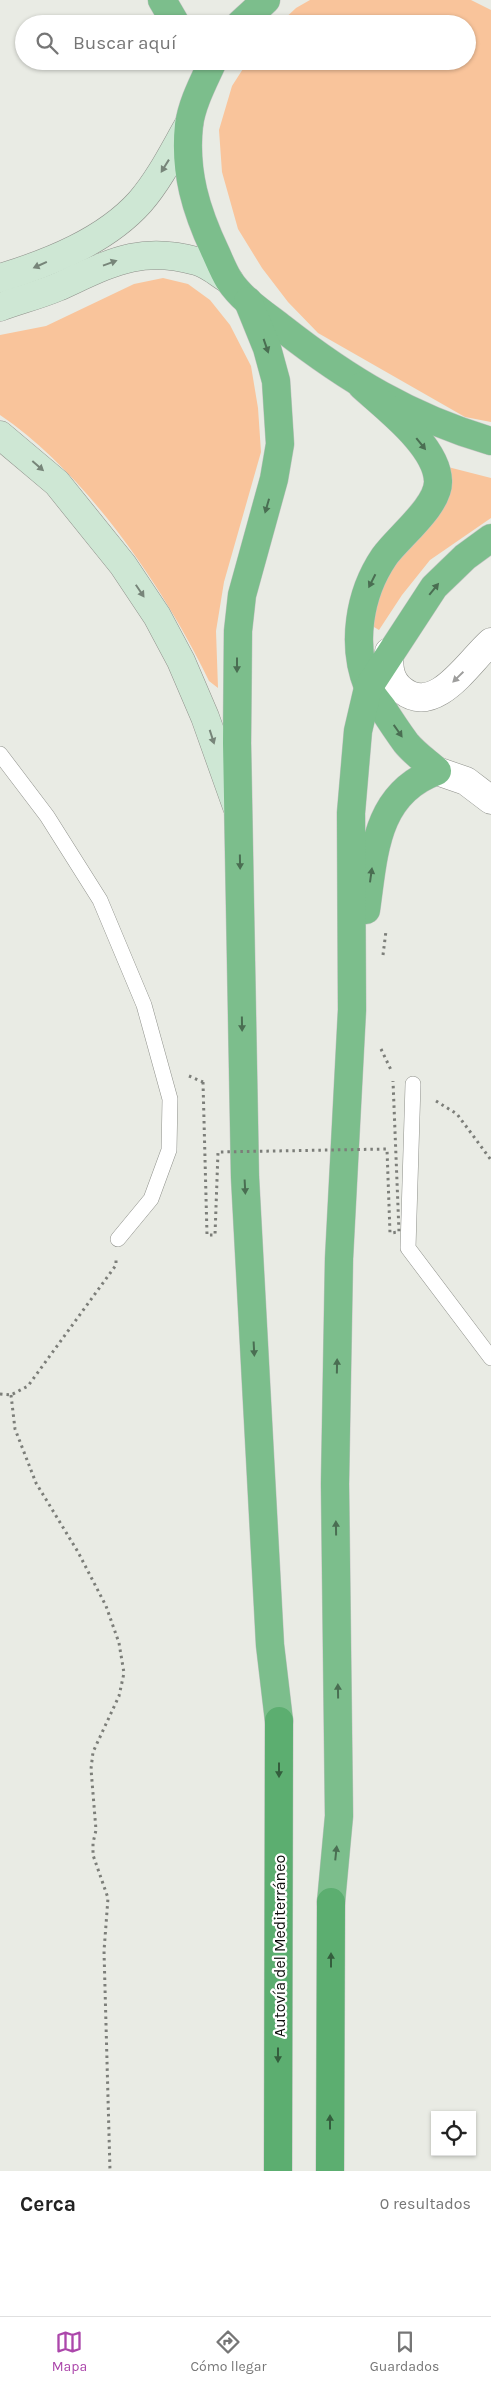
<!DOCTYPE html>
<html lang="es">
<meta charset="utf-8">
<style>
body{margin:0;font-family:Karla,sans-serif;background:#f2f2f2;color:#222}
.controls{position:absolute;right:15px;bottom:15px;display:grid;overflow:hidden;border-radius:0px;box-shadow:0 1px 4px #0004}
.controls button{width:45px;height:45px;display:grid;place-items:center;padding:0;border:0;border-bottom:1px solid #e0e0e0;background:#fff;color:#222;font:25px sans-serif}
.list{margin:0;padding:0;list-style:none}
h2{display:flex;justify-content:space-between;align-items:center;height:65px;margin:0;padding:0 20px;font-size:21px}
h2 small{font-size:16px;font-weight:400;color:#767676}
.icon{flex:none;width:28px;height:28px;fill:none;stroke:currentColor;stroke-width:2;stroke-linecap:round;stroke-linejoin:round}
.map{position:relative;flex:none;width:491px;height:2171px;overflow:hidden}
.search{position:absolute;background:#fff;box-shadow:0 1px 4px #0004;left:15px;right:15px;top:15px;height:55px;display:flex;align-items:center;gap:12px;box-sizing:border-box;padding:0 18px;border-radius:28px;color:#767676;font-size:19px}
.sheet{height:145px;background:#fff}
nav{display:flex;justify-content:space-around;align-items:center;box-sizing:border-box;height:70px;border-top:1px solid #e0e0e0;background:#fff;font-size:14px;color:#767676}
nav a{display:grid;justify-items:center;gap:2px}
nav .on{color:#ac47ab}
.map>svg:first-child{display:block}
.green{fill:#f9c49b}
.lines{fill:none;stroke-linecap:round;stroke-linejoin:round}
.service-casing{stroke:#8f918b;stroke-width:16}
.tertiary-casing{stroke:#8f918b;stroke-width:29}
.secondary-casing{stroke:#8f918b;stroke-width:29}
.trunk-casing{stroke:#c5c5c4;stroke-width:29}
.motorway-casing{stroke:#c5c5c4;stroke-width:29}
.path{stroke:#7c7e79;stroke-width:3;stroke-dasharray:2.5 4;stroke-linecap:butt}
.service{stroke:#fff;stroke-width:15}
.tertiary{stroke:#fff;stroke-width:28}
.secondary{stroke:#cee7d4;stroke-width:28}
.trunk{stroke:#7cbe8c;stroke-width:28}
.motorway{stroke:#5cae70;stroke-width:28}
.path-bridge{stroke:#7c7e79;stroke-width:3;stroke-dasharray:2.5 4;stroke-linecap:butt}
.oneway{fill:#778579}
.oneway2{fill:#4a6e52}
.oneway3{fill:#9e9e9d}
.oneway4{fill:#345e3d}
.labels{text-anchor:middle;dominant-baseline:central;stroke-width:4.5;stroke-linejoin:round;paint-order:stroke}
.street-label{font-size:16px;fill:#0c0d0a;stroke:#fff}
</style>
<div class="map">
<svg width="491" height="2171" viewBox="0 0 491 2171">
<rect width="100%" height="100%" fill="#e9ebe4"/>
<g class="green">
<path d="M 310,0 L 471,0 L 491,10 L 491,422 L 465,417 L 318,333 L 288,302 L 262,268 L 238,229 L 222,172 L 219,130 L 232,86 L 248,61 L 467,61 L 467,24 L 279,24 L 296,8 Z"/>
<path d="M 163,278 L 188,284 L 210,300 L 230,325 L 251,366 L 258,408 L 261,452 L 224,582 L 216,631 L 218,688 L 209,681 C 165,589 86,473 0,415 L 0,335 L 46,326 L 134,284 Z"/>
<path d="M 448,467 L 491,478 L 491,518 L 430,560 L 402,595 L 379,630 L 374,627 C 371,607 384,574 396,559 C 420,530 460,508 448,467 Z"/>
</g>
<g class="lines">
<g class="service-casing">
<g id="service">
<path d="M 0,754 L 47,816 L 100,900 L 144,1005 L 170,1099 L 169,1150 L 151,1199 L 118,1239"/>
<path d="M 413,1084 L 408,1248 L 491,1358"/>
</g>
</g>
<g class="tertiary-casing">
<g id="tertiary">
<path d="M 389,652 C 389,667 389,680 402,690 C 436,717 469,661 491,642"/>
<path d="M 437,771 L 466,781 L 491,800"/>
</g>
</g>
<g class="secondary-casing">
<g id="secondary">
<path d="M 0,278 C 49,263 105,241 140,202 C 160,179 174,150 189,124"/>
<path d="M 0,307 C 19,300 39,295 58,287 C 109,264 139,245 196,261 C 208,264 219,274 229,280"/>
<path d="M 0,435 L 57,483 L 123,565 L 157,616 L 181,661 L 205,717 L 237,807"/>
</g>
</g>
<g class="trunk-casing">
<g id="trunk">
<path d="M 162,0 L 176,24"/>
<path d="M 240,24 L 266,0"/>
<path d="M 213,61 C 204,81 192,103 189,125 C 184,172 196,211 216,253 C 220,262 224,272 229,280 C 242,300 264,314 282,328 C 347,379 411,418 491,441"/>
<path d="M 248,301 L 267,348 L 276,381 L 280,444 L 274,479 L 242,595 L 238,631 L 237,743 L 245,1177 L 270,1645 L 279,1721"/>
<path d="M 362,386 C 386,408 437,446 438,481 C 439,506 397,538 384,557 C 359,594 351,645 368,687 C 371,695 378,702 383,709 C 390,720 398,732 406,743 C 415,754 427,762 437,771 C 375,793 374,854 366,910"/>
<path d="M 331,1902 L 339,1816 L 335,1484 L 339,1259 L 352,1010 L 351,813 L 358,731 L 368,688 L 434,587 L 465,557 L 491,538"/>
</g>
</g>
<g class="motorway-casing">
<g id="motorway">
<path d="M 278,2171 L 279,1721"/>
<path d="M 330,2171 L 331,1902"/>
</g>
</g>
<g class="path">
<path d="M 383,955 L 386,931"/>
<path d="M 381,1049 L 392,1072"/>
<path d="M 189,1076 L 203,1082"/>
<path d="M 436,1101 L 457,1114 L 491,1160"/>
<path d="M 0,1394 L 11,1395 L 28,1386 L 116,1265 L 116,1260"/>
<path d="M 11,1395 L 15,1429 L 36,1483 L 78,1552 L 106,1606 L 119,1643 L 124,1673 L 119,1696 L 93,1752 L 91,1769 L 96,1830 L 93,1843 L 93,1855 L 108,1898 L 104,1951 L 110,2171"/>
</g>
<use href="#service" class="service"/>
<use href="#tertiary" class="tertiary"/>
<use href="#secondary" class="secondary"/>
<use href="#trunk" class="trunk"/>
<use href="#motorway" class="motorway"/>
<path class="path-bridge" d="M 203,1082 L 207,1235 L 215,1235 L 218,1152 L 387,1149 L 390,1233 L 399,1232 L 393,1081"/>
</g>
<defs><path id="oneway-solid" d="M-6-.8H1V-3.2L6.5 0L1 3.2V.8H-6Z" transform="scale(1.25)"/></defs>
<g class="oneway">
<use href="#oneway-solid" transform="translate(165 166) rotate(122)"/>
<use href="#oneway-solid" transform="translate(110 263) rotate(-20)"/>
<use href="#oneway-solid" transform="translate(40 265) rotate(156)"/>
<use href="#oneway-solid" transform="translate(38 466) rotate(41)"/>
<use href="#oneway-solid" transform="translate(140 591) rotate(56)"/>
<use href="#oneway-solid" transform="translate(212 737) rotate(72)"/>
</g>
<g class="oneway2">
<use href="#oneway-solid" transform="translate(266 346) rotate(71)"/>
<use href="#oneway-solid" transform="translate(421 444) rotate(51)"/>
<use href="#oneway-solid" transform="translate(267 506) rotate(106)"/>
<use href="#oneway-solid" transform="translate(372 581) rotate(117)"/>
<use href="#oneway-solid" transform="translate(434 589) rotate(-51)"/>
<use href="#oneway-solid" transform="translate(237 665) rotate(90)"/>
<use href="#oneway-solid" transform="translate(398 731) rotate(55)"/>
<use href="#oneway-solid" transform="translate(240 862) rotate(89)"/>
<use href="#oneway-solid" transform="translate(371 875) rotate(-82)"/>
<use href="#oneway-solid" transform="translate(242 1024) rotate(89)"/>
<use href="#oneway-solid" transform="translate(245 1187) rotate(87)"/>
<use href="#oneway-solid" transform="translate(254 1349) rotate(87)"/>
<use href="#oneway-solid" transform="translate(337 1366) rotate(-89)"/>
<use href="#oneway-solid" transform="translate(336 1528) rotate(-91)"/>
<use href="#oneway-solid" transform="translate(338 1691) rotate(-91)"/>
<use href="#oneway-solid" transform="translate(336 1853) rotate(-84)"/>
</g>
<use class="oneway3" href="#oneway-solid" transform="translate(458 677) rotate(136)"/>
<g class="oneway4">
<use href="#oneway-solid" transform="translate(279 1770) rotate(90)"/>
<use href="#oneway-solid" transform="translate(331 1960) rotate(-90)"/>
<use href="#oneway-solid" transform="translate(278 2055) rotate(90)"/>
<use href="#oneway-solid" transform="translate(330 2122) rotate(-90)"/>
</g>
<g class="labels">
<g class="street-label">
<text transform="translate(279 1946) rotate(-90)">Autovía del Mediterráneo</text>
</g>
</g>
</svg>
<div class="controls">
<button><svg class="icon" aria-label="locate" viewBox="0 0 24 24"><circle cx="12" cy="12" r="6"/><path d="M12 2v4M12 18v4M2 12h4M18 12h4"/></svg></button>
</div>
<div class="search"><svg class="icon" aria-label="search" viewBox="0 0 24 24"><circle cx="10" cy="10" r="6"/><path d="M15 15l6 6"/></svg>Buscar aquí</div>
</div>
<section class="sheet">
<h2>Cerca<small>0 resultados</small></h2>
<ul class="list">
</ul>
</section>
<nav>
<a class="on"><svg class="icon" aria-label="map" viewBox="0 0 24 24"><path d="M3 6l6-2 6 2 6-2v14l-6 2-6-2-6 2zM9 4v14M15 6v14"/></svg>Mapa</a>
<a><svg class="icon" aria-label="directions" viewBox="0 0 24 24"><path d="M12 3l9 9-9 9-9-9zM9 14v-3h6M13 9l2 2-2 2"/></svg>Cómo llegar</a>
<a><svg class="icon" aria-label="saved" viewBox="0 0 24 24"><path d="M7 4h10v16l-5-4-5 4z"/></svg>Guardados</a>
</nav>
